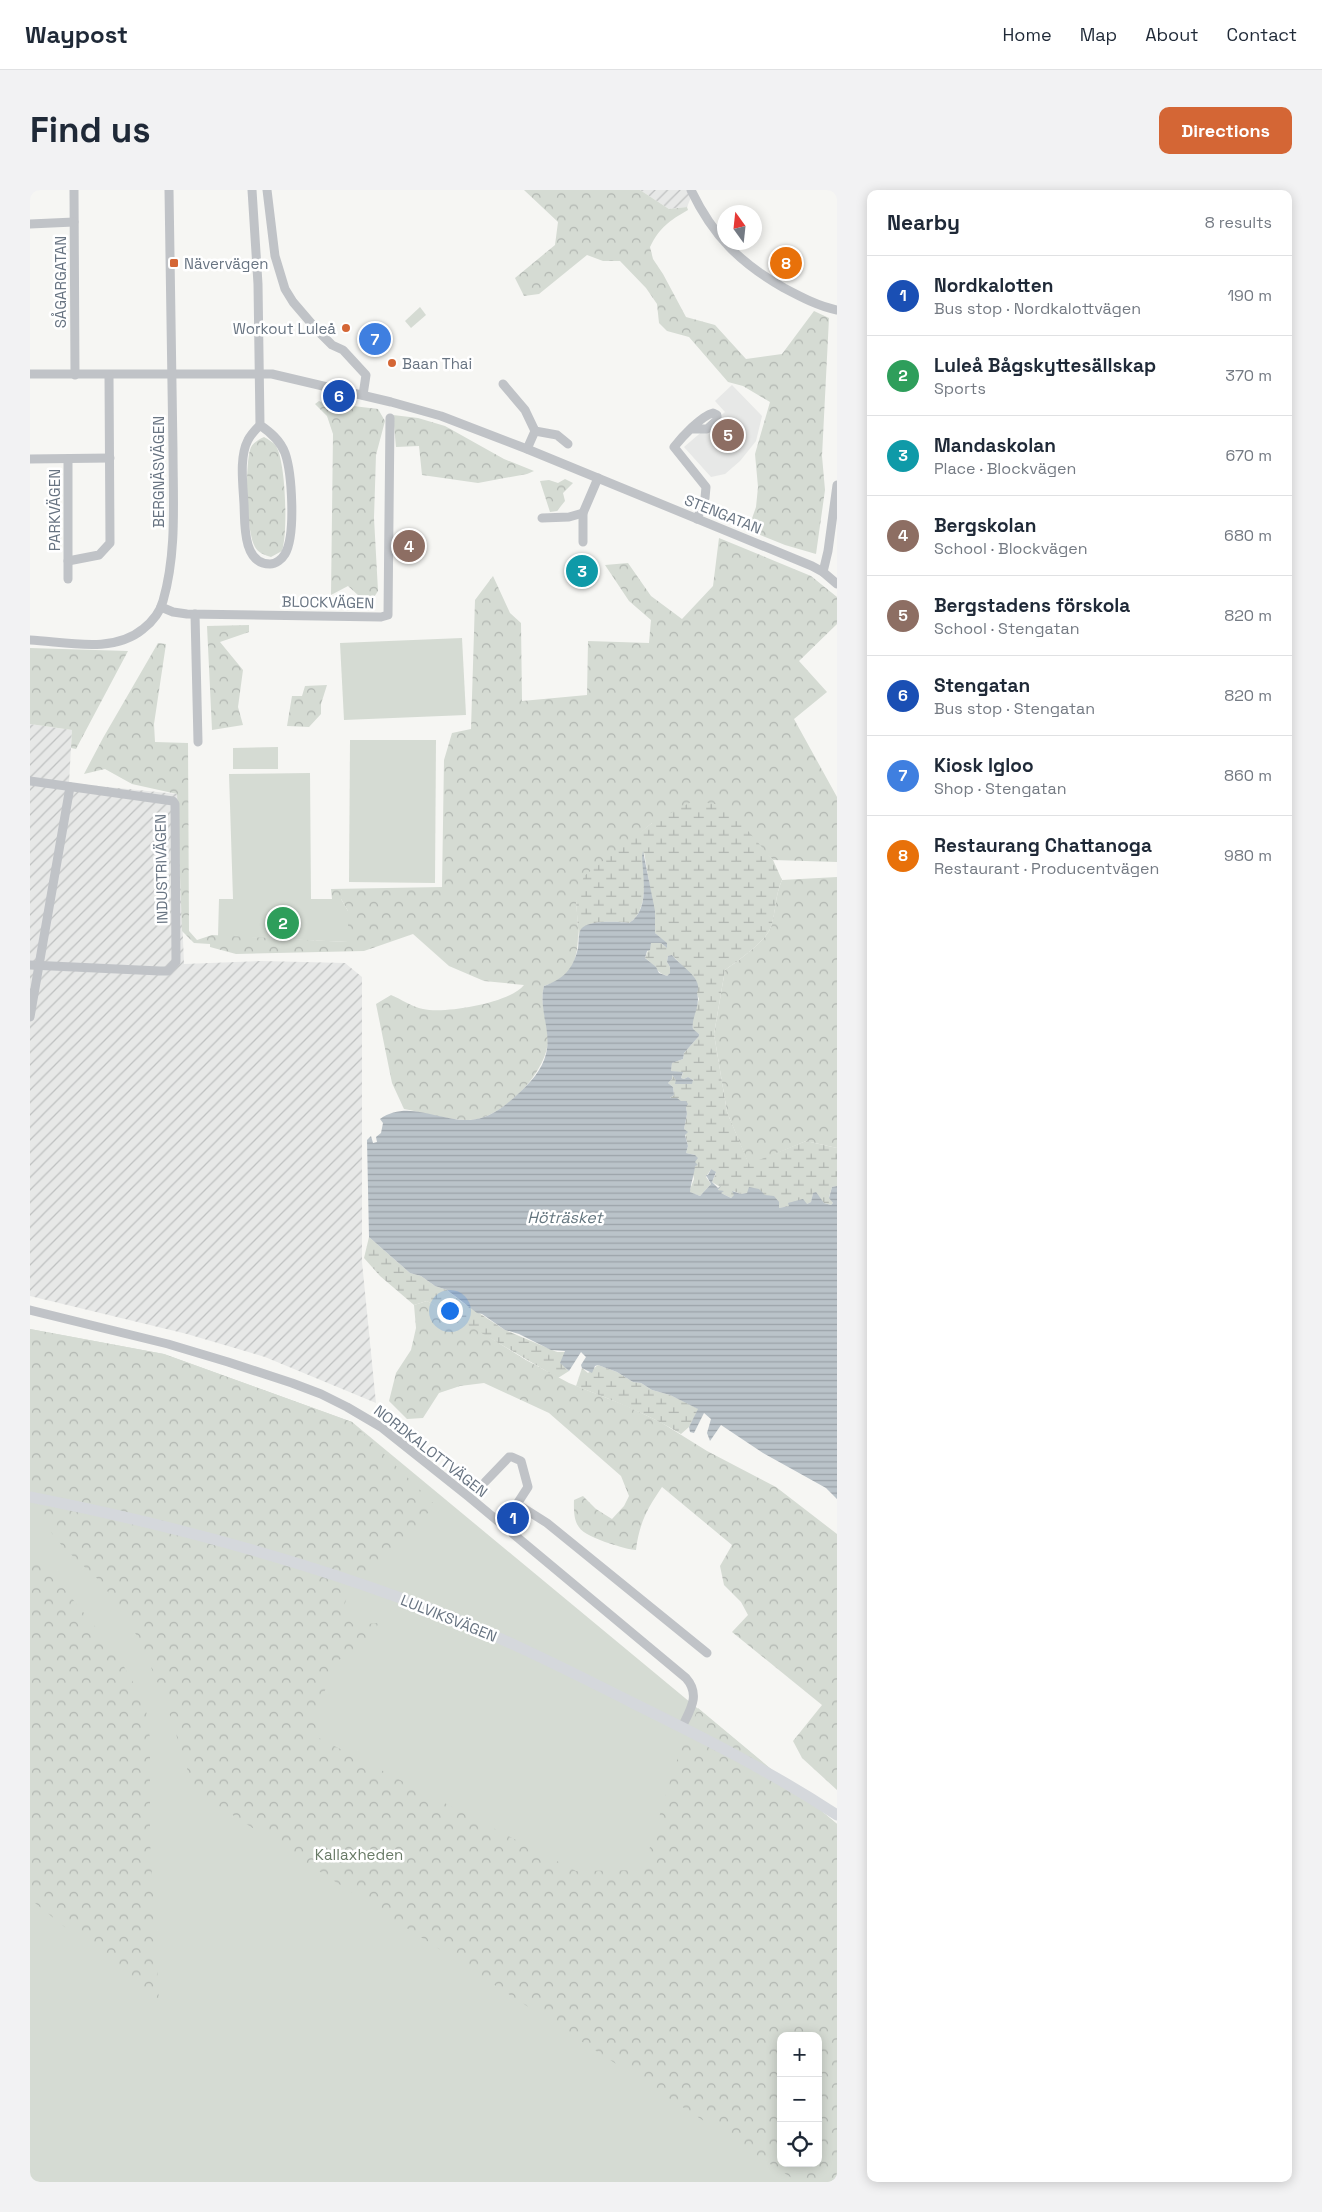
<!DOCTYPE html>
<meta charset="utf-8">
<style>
body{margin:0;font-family:"Space Grotesk",sans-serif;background:#f2f2f3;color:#1f2937}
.controls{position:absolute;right:15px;bottom:15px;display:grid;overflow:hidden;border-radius:10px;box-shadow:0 2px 12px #0003}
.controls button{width:45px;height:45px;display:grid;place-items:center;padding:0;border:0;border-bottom:1px solid #e0e1e3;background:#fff;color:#1f2937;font:25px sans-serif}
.compass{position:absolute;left:687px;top:15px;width:45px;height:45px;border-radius:50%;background:#fff;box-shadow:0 2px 12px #0003;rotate:345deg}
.you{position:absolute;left:419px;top:1120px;width:18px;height:18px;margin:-12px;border:4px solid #fff;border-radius:50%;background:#1a73e8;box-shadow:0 0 0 8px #1a73e833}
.badge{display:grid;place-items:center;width:32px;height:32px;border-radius:50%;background:#d46635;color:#fff;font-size:16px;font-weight:700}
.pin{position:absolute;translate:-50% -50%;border:2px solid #fff;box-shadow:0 1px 5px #0006}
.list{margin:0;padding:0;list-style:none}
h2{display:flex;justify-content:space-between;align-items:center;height:65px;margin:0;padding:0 20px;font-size:21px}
h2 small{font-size:16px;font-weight:400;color:#747a83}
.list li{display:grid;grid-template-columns:32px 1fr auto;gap:15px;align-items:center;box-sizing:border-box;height:80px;padding:0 20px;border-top:1px solid #e0e1e3}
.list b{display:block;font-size:19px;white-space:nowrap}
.list p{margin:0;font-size:16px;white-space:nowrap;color:#747a83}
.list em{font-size:16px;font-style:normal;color:#747a83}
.icon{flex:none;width:28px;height:28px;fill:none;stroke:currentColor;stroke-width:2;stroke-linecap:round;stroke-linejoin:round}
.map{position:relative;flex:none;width:807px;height:1992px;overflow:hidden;border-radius:10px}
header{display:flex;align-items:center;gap:30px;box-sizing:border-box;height:70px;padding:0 25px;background:#fff;border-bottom:1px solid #e0e1e3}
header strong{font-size:24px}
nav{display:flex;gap:28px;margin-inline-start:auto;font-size:18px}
.intro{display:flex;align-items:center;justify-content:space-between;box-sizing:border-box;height:120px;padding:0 30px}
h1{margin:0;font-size:35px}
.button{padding:12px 22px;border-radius:10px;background:#d46635;color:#fff;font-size:18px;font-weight:700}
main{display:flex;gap:30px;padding:0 30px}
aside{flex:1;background:#fff;border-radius:10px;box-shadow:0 2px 12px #0003}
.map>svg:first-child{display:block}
.built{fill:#e7e8e7}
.industrial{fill:url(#industrial-furrows)}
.green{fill:#d5dbd3;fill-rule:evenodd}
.forest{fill:url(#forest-crowns);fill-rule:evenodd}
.wetland{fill:url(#wetland-marsh)}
.water{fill:url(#water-rules)}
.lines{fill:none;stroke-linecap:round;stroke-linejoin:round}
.minor{stroke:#c0c3c7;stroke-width:9}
.major{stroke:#d5d8dc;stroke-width:11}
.poi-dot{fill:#d46635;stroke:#fff;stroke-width:2}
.labels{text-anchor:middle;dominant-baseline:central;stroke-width:5;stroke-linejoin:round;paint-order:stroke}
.poi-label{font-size:15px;fill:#687482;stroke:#fff;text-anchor:start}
.street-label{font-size:15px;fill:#687482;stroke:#fff}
.park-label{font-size:15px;fill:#687a66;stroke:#fff}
.water-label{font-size:16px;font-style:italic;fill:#63757e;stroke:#fff}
</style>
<header>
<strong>Waypost</strong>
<nav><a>Home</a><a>Map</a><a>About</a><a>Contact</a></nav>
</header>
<div class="intro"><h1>Find us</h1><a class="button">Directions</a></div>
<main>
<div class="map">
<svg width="807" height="1992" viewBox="0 0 807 1992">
<defs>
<pattern id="industrial-furrows" width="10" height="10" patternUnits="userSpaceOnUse" patternTransform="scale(1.25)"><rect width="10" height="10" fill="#e7e8e7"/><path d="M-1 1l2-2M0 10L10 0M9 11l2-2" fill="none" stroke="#bfc1c1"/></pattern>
<pattern id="forest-crowns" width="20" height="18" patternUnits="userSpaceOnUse" patternTransform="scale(1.25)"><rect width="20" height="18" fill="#d5dbd3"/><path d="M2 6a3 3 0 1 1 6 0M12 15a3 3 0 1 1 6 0" fill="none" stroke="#b1b6b1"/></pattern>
<pattern id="wetland-marsh" width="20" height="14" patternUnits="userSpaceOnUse" patternTransform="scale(1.25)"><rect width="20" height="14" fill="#d5dbd3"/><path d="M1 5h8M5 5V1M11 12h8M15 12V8" fill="none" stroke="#b1b6b1"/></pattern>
<pattern id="water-rules" width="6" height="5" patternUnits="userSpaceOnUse" patternTransform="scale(1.25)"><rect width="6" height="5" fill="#bac3c9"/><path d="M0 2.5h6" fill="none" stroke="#9ba3a9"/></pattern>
</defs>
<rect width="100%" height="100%" fill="#f6f6f3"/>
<path class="built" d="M 702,195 L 732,226 L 726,251 L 710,271 L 695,284 L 681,287 L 654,257 L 695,222 L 685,211 Z"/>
<g class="industrial">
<path d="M 610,0 L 664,0 L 657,17 L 639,19 Z"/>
<path d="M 0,534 L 42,540 L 39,593 L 147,604 L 154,774 L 231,771 L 315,773 L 332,787 L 332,1072 L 346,1213 L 235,1167 L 157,1144 L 0,1106 Z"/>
</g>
<g class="green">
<path d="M 390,117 L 396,125 L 381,138 L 375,131 Z"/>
<path d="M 432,448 L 436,525 L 314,530 L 310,453 Z"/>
<path d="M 320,550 L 406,550 L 405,693 L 319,692 Z"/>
<path d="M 248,557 L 248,579 L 203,579 L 203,558 Z"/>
<path d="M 280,583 L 281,709 L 311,709 L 318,721 L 318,752 L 188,746 L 189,709 L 203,709 L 199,584 Z"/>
<path d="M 0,1139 L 134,1164 L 322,1232 L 807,1634 L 807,1992 L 0,1992 ZM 751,1846 L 788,1846 L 788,1973 L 751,1973 Z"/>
</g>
<g class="forest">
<path d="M 494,0 L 610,0 L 639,19 L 657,17 L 658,20 C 639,31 630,37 620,57 L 623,69 L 633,84 L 656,127 L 685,135 L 716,169 L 752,164 L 784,121 L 799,128 L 792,266 L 795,300 L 786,364 L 755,355 L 718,340 L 726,317 L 728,297 L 725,264 L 740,212 L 713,196 L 698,192 L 659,147 L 637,141 L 629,133 L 627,114 L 616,98 L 590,71 L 573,71 L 557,65 L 509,104 L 494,106 L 485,88 L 525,55 L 528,32 Z"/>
<path d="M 289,211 L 303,218 L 315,215 L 348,219 L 355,231 L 346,265 L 344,328 L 348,401 L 339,415 L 318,396 L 301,405 L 303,244 L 297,226 L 285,214 Z"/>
<path d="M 363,225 L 388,228 L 415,236 L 474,269 L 504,281 L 497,284 L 448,293 L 392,285 L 389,256 L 366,257 Z"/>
<path d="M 234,247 C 239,250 243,252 246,256 C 256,272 258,343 252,361 L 241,367 C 235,365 228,363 225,357 C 216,341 215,278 220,260 C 222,253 228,250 234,247 Z"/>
<path d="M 535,289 L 543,293 L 533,303 L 535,311 L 527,321 L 520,322 L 510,291 L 519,290 L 528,293 Z"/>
<path d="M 689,348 L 781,386 L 807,407 L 807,434 L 769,471 L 797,502 L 764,529 L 807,607 L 807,672 L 743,670 L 730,657 L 622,633 L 591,659 L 546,711 C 548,734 554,778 528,791 C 524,793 518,794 514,796 C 509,814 518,830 518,849 C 518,882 472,930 438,930 C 417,930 395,923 374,919 L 362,893 L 346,814 L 361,805 C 371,809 382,817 393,819 C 415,824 480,813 494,795 L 454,791 L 419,776 L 383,744 L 334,761 L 206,764 L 180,757 L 180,754 L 164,753 L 152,741 L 147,604 L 102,594 L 75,579 L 54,584 L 73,548 L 128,453 L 136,454 L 124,534 L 125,552 L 158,553 L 159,741 L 167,750 L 182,745 L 318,752 L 318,721 L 311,709 L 302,709 L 301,699 L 412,697 L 414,570 L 422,543 L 441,539 L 445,410 L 463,386 L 480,423 L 491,433 L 492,511 L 557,505 L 558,451 L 619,453 L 621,430 L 599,411 L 575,375 L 598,373 L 621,406 L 652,429 L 683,396 Z"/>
<path d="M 219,435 L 219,442 L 190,452 L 213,480 L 208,517 L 213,535 L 182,540 L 177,436 Z"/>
<path d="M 0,458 L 98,461 L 46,559 L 41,558 L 42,540 L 0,534 Z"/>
<path d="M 297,495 L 291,514 L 291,524 L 279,537 L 257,536 L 262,506 L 272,506 L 275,496 Z"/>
<path d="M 807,687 L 807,958 L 776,951 L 719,975 L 697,922 L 684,844 L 695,780 C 708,771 736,751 741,737 C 746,721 745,705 752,690 Z"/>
<path d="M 397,1111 L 432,1130 L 496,1170 L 539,1193 L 597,1216 L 632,1233 L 677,1261 L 746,1297 L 807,1344 L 807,1600 L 772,1568 L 763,1551 L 792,1515 L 702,1442 L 718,1425 L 711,1412 L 694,1395 L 690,1376 L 702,1355 L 632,1297 C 617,1319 609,1334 606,1360 C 594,1359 586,1355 575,1352 C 549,1342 543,1338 544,1310 L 553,1306 L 566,1319 L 582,1329 L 594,1316 L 599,1306 L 591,1286 L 519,1223 L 454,1193 L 430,1196 L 409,1203 L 393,1228 L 377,1229 L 359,1211 L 366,1183 L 381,1160 L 386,1138 L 384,1115 Z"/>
<path d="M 0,1139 L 134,1164 L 322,1232 L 405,1315 L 344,1384 L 324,1384 L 312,1423 L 324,1435 L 348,1433 L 343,1450 L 307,1471 L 286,1522 L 289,1548 L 546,1681 L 613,1680 L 644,1578 L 668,1518 L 807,1634 L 807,1992 L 768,1992 L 164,1600 L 135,1510 L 109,1449 L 72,1393 L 33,1357 L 0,1316 ZM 751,1846 L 788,1846 L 788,1973 L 751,1973 Z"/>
<path d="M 0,1357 L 85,1461 L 115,1513 L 120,1548 L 120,1650 L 129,1813 L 0,1709 Z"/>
</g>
<g class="wetland">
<path d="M 663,611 L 692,615 L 712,634 L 743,670 L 752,690 C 745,705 746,722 741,737 C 736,751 708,771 695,780 L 684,844 L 697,922 L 719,974 L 776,951 L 807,958 L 807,996 L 802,997 L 799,1007 L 803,1013 L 801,1015 L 794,1013 L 783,1003 L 781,1012 L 777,1014 L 749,1018 L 735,1006 L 719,1001 L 717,1003 L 711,1004 L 703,1001 L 705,1005 L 701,1008 L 691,1003 L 691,1001 L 688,1000 L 690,997 L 682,992 L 686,983 L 681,979 L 676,987 L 681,994 L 670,1006 L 659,1002 L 664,989 L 663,983 L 665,965 L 656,963 L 658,956 L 654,939 L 657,924 L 656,917 L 651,911 L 640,908 L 644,905 L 643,897 L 638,893 L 642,889 L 642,885 L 650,894 L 661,894 L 663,890 L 658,887 L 654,889 L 651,888 L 653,883 L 641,881 L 642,873 L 653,869 L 654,863 L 669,846 L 669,844 L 663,840 L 662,830 L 669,809 L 658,782 L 642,765 L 638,766 L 637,772 L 640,777 L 640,783 L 637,786 C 626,783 624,774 615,768 L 621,753 L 631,753 L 637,758 L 633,750 L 625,743 L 624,721 L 614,662 C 613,684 620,720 599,733 C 589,731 558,730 552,739 C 549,742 549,747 549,751 L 546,711 L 554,686 L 622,633 Z"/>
<path d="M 339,1047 L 380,1083 L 391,1086 L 405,1096 L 417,1100 L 432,1112 L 475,1140 L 527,1162 L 535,1162 L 535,1178 L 539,1181 L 528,1188 L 397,1111 L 384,1115 L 350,1086 L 334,1068 Z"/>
<path d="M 568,1175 L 587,1182 L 603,1192 L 611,1193 L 622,1200 L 640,1205 L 669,1219 L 659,1237 L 651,1244 C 618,1224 582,1210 546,1196 L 552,1178 L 558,1183 Z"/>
</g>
<path class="water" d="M 613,661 L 625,721 L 625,743 L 637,753 L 637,758 L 631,753 L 621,753 L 620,760 L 617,761 L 615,768 L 626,777 L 629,783 L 637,786 L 640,783 L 640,777 L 637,772 L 638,766 L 642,765 C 650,776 674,788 667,803 C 671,816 661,827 663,839 L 669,844 L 669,846 L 654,863 L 653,869 L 642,873 L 641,881 L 653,882 L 651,888 L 654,889 L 658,887 L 663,890 L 662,894 L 645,894 L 646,890 L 642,885 L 642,889 L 638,893 L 643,897 L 644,905 L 640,908 L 647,908 L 651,911 L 656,911 L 658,914 L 656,917 L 657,924 L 654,939 L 658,942 L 655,945 L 658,956 L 656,963 L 665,965 L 668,968 L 665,972 L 668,975 L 665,976 C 664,986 661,992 660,1002 L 670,1006 L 681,994 L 676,985 L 678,985 L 681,979 L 686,982 L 682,992 L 688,998 L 691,996 L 688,1000 L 694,1001 L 691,1003 L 701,1008 L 704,1005 L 702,1001 L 711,1004 L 717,1003 L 719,997 L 729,999 L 735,1005 L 744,1006 L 749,1012 L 749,1018 L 759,1016 L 758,1013 L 773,1009 L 777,1014 L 781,1012 L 783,1003 L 786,1002 L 794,1013 L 801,1015 L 803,1013 L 799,1008 L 802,997 L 807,996 L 807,1309 L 796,1298 L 733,1263 L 691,1235 L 680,1251 L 677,1243 L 681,1229 L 674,1223 L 664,1243 L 660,1242 L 659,1237 L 668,1219 L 640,1205 L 622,1200 L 611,1193 L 603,1192 L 587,1182 L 568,1175 L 565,1176 L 562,1183 L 552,1178 L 551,1175 L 556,1167 L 551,1162 L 539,1181 L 530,1173 L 535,1161 L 521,1160 L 489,1144 L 475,1140 L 452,1124 L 447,1123 L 417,1100 L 405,1096 L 391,1086 L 380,1083 L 339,1047 L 337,950 L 341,946 L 343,953 L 347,952 L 346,947 L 351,943 L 353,933 L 350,929 C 383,906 419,940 454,927 C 467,923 478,913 488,904 C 500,893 512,880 516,864 C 522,841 508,818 514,796 C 533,789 543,780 548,758 C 549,753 548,744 551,739 C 557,730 589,731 599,733 C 620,720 613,688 612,667 Z"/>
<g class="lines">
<g class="minor">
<path d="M 44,0 L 45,185"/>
<path d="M 222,0 L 228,94 L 230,235 C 240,242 250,250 255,263 C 262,283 266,345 255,364 C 252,369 246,374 240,374 C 212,374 215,332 214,314 C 213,294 209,267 218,250 C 221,244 226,239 230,235"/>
<path d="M 237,0 L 245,66 L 255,99 L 263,112 L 287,140 L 302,155 L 313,160 L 336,185 L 333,205"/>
<path d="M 661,0 C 683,46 710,73 754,98 C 771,107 788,116 807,120"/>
<path d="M 0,34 L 44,32"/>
<path d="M 0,184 L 242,184 L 361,212 L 411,226 L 497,259 L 782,376 L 793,382 L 807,394"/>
<path d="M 473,194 L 495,220 L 505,241 L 497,259"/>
<path d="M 662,239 L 677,239 L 687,230 L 687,225 L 683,223 C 671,226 652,247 644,257 L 676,297 L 675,308 L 667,329"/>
<path d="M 505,241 L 527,245 L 538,254"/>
<path d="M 0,269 L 80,268"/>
<path d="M 512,328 L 539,327 L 553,323"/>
<path d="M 553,352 L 553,323 L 568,288"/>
<path d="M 38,371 L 69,365 L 80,353 L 79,185"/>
<path d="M 793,382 L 798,361 L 807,295"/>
<path d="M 38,389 L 38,269"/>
<path d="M 131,417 L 143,422 L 157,424 L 351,427 L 358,425 L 360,228"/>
<path d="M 165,424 L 168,552"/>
<path d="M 0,450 C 37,452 83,464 113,439 C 122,432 130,422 133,411 C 147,363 143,310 143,261 C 142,174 140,87 139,0"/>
<path d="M 0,591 L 143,611 L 145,614 L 146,772 L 138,781 L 130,781 L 0,775"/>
<path d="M 0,827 L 40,597"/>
<path d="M 0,1120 L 138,1154 L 198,1172 L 262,1193 L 291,1204 L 317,1217 L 351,1237 L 439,1307 L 656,1488 C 671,1505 660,1520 652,1537"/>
<path d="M 455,1292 L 479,1267 L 482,1267 L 491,1271 L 498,1297 L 487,1314 L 517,1333 L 677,1463"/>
</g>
<path class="major" d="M 0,1307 C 128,1332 254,1365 376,1410 C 456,1439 532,1477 607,1515 C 676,1549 743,1583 807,1625"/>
</g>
<g class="poi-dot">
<rect x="139" y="68" width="10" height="10" rx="2.5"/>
<circle cx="316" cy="138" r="5"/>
<circle cx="362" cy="173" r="5"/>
</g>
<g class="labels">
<g class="poi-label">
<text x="154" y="73">Nävervägen</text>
<text x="306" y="138" text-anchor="end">Workout Luleå</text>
<text x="372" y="173">Baan Thai</text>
</g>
<g class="street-label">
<text transform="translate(30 92) rotate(-90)">SÅGARGATAN</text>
<text transform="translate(128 282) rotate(-90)">BERGNÄSVÄGEN</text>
<text transform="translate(24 320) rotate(-90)">PARKVÄGEN</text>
<text transform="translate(693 324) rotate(22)">STENGATAN</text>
<text transform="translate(298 412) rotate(1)">BLOCKVÄGEN</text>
<text transform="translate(131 679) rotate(-91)">INDUSTRIVÄGEN</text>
<text transform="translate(401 1261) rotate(38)">NORDKALOTTVÄGEN</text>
<text transform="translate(419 1428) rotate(22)">LULVIKSVÄGEN</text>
</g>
<g class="park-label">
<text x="329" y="1664">Kallaxheden</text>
</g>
<g class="water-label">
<text x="535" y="1027">Höträsket</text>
</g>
</g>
</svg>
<div class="controls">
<button>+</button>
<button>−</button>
<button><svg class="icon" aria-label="locate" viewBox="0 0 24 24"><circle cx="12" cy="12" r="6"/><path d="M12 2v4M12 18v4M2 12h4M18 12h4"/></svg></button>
</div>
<svg class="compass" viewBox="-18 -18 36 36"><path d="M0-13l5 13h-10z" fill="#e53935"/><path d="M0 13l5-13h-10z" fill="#747a83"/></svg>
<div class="you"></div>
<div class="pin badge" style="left:483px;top:1328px;background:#1a4fb4">1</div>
<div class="pin badge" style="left:253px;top:733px;background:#2e9e5b">2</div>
<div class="pin badge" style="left:552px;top:381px;background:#0f9aa8">3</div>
<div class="pin badge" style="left:379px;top:356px;background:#8d6e63">4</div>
<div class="pin badge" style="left:698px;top:245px;background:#8d6e63">5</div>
<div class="pin badge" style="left:309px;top:206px;background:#1a4fb4">6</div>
<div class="pin badge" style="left:345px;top:149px;background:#3f7fe0">7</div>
<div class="pin badge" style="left:756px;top:73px;background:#e8710a">8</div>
</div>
<aside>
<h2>Nearby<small>8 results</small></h2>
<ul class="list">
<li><span class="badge" style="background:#1a4fb4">1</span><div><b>Nordkalotten</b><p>Bus stop · Nordkalottvägen</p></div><em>190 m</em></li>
<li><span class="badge" style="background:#2e9e5b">2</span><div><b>Luleå Bågskyttesällskap</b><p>Sports</p></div><em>370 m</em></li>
<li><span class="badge" style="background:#0f9aa8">3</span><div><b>Mandaskolan</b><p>Place · Blockvägen</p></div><em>670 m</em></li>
<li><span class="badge" style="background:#8d6e63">4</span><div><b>Bergskolan</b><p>School · Blockvägen</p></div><em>680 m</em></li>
<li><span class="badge" style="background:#8d6e63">5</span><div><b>Bergstadens förskola</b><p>School · Stengatan</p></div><em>820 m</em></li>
<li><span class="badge" style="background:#1a4fb4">6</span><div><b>Stengatan</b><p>Bus stop · Stengatan</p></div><em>820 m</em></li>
<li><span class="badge" style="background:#3f7fe0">7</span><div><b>Kiosk Igloo</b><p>Shop · Stengatan</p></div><em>860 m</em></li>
<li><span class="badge" style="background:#e8710a">8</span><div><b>Restaurang Chattanoga</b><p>Restaurant · Producentvägen</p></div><em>980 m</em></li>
</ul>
</aside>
</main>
